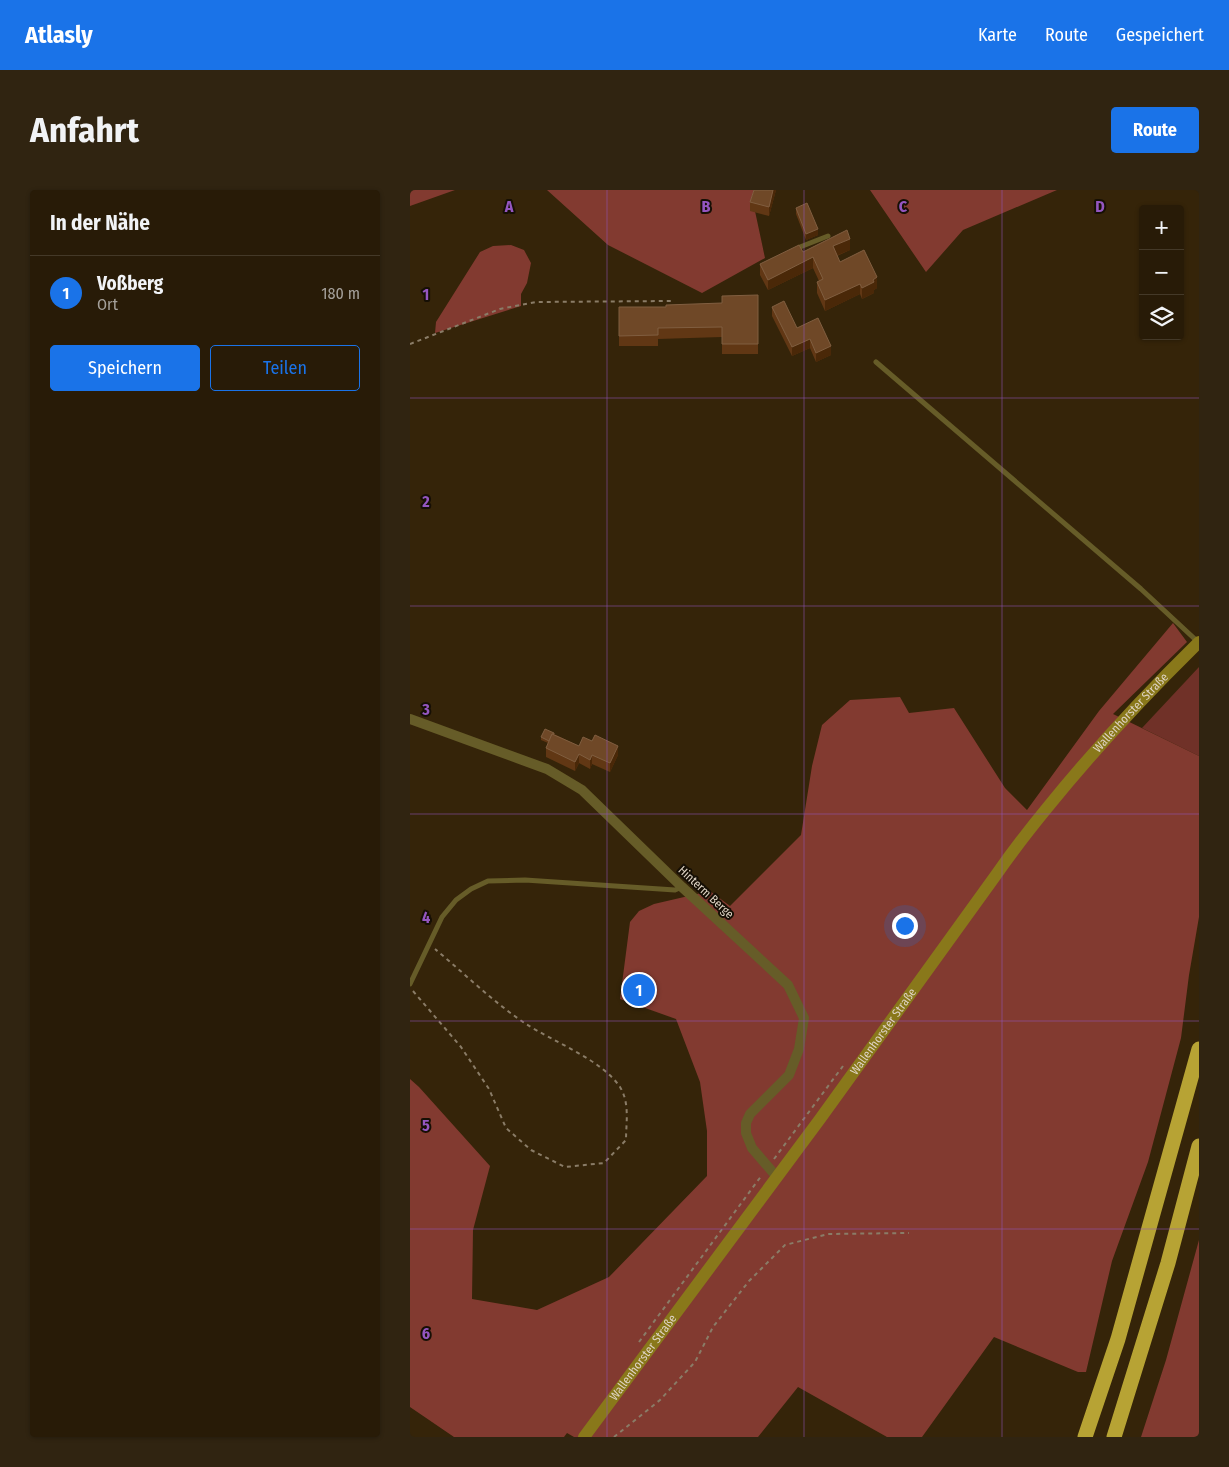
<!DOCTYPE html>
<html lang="de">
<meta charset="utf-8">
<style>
body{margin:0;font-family:"Fira Sans Condensed",sans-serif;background:#302411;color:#f1f3f6}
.controls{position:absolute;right:15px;top:15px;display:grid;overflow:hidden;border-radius:5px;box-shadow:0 1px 4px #0004}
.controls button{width:45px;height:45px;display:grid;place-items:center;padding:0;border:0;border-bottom:1px solid #443928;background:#281b07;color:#f1f3f6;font:25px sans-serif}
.you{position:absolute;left:494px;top:735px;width:18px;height:18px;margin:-12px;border:4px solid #fff;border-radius:50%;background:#1a73e8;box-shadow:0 0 0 8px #1a73e833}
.badge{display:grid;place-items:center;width:32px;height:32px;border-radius:50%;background:#1a73e8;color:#fff;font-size:16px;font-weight:700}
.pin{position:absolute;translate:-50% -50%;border:2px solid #fff;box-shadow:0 1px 5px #0006}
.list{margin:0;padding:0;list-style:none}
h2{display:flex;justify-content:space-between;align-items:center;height:65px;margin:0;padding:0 20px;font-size:21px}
h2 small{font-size:16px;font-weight:400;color:#a5a19b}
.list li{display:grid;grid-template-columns:32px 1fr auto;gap:15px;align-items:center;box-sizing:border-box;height:75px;padding:0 20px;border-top:1px solid #443928}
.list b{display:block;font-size:19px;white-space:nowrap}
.list p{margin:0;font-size:16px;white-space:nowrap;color:#a5a19b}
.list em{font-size:16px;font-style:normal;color:#a5a19b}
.actions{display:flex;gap:10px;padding:15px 20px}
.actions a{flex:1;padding:11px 0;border:1px solid #1a73e8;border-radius:5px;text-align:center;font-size:18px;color:#1a73e8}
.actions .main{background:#1a73e8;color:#fff}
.icon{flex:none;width:28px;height:28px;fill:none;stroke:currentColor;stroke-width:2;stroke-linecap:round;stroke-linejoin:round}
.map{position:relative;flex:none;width:789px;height:1247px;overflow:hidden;border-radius:5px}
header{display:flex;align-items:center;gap:30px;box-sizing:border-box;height:70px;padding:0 25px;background:#1a73e8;color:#fff}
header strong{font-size:24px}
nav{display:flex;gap:28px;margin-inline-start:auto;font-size:18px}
.intro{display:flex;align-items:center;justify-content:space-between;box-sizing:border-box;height:120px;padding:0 30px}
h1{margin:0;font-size:35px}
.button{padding:12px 22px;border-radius:5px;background:#1a73e8;color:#fff;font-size:18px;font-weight:700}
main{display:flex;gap:30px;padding:0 30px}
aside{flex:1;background:#281b07;border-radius:5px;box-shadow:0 1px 4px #0004}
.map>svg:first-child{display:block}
.green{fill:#703128}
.forest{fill:#823a30}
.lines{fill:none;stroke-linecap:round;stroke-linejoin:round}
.path{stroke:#8a7c67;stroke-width:2;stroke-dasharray:4 4;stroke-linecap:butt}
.lane{stroke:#665c28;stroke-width:5}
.street{stroke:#665c28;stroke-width:10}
.secondary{stroke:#89781a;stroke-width:12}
.highway{stroke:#b7a334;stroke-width:15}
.wall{fill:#613714}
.shaded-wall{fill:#4a2808}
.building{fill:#6f4827;stroke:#805e40}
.grid{fill:none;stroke:#9456c0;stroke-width:1;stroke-opacity:0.55}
.labels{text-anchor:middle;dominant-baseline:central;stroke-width:4;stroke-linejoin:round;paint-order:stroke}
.street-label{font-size:12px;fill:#dfd4c5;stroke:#160f05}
.grid-label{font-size:16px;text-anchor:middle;font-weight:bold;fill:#9456c0;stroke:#160f05;stroke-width:4;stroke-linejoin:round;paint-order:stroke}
</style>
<header>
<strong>Atlasly</strong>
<nav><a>Karte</a><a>Route</a><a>Gespeichert</a></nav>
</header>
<div class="intro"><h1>Anfahrt</h1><a class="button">Route</a></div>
<main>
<aside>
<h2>In der Nähe<small></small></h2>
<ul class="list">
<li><span class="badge">1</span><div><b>Voßberg</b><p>Ort</p></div><em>180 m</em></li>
</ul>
<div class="actions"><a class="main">Speichern</a><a>Teilen</a></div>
</aside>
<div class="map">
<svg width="789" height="1247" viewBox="0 0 789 1247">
<rect width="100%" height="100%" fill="#352409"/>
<path class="green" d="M 789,477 L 789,566 L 732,538 Z"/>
<g class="forest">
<path d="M 0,0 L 45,0 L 0,16 Z"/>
<path d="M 137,0 L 344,0 L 342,7 L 355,68 L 292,103 L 198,55 Z"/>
<path d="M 460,0 L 647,0 L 553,40 L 516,82 Z"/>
<path d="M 101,55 L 114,60 L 121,73 L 117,93 L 111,104 L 111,116 L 25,143 L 26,132 L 70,62 L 83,56 Z"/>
<path d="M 763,433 L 777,452 L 703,524 L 789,566 L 789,727 L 779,785 L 771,848 L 738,972 L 702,1071 L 676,1182 L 668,1182 L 584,1147 L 512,1247 L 477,1247 L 388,1197 L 348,1247 L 164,1247 L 157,1243 L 154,1247 L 44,1247 L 0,1217 L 0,889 L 9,897 L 80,976 L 63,1040 L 62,1109 L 127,1120 L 199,1087 L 297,986 L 297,941 L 290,892 L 266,829 L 210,809 L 220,732 L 229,721 L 244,714 L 300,701 L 320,716 L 391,645 L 402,576 L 412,535 L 440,510 L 490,507 L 499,523 L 544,518 L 595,598 L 617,620 L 689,521 Z"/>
<path d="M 789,1050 L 789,1247 L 731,1247 L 756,1170 Z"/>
</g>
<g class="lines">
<g class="path">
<path d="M 0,154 L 90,119 L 126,112 L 261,111"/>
<path d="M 3,801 L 51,857 L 79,899 L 96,938 L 121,960 L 155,977 L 194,973 L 216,950 C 216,933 220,913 210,897 C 192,870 144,852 116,834 C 83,812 55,784 25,759"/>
<path d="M 364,969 L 433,876"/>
<path d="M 229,1152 L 352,985"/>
<path d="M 204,1247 L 250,1210 L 285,1172 L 303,1137 L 339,1091 L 375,1055 L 418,1044 L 499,1043"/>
</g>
<g class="lane">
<path d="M 390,57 L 418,46"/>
<path d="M 466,172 L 731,399 L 788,452"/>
<path d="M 0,794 L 32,727 L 46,710 L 61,699 L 78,691 L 115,690 L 265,700 L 272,697"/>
</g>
<path class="street" d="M 0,529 L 137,579 L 172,600 L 272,697 L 378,795 L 394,828 L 389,859 L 379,885 L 340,924 L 336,933 L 336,943 L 342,958 L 366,986"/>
<path class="secondary" id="s1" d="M 174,1247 L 410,929 L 586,685 C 602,662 619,640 637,618 C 684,560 735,505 789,452"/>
<g class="highway">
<path d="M 675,1247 L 708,1149 L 789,859"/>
<path d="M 704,1247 L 758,1073 L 789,956"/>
</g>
</g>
<g class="wall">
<path d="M 366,0 L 359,26 L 340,21 L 340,12 Z"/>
<path d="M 386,18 L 408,45 L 396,50 L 386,24 Z"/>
<path d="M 440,60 L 427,66 L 430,72 L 467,98 L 464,100 L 464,103 L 452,109 L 450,104 L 415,121 L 407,103 L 407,92 L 409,91 L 403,78 L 358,100 L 350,85 L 350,74 L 393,62 Z"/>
<path d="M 348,105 L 348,164 L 312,164 L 312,147 L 248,149 L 248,156 L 209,156 L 209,117 L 256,117 L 312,113 Z"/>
<path d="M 362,117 L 387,138 L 421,165 L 406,172 L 400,158 L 382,166 L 362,126 Z"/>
<path d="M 144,544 L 169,556 L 208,565 L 200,582 L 182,574 L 180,579 L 169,573 L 165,581 L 136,567 L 136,558 L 138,553 L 131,550 L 131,547 Z"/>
</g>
<g class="shaded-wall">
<path d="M 363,0 L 366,0 L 359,26 L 359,17 Z"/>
<path d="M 408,39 L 408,45 L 396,50 L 396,44 Z"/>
<path d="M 440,49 L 440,60 L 423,67 L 423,56 Z"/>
<path d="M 403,67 L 403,78 L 358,100 L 358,90 Z"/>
<path d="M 467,87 L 467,98 L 464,100 L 464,103 L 452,109 L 452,98 L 463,90 Z"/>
<path d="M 450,94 L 450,104 L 415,121 L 415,110 Z"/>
<path d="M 400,149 L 400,158 L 382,166 L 382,157 Z"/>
<path d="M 421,156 L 421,165 L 406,172 L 406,163 Z"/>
<path d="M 208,556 L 208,565 L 200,582 L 200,573 Z"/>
<path d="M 169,564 L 169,573 L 165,581 L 165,572 Z"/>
<path d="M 182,565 L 182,574 L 180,579 L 180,570 Z"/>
</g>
<g class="building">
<path d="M 344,0 L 363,0 L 359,17 L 340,12 Z"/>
<path d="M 397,13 L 408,39 L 396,44 L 386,18 Z"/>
<path d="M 437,40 L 440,49 L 423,56 L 430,72 L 454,60 L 467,87 L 463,90 L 464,92 L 452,98 L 450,94 L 415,110 L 407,92 L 413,89 L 403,67 L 358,90 L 350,74 L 389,55 L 393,62 Z"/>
<path d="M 348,105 L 348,154 L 312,154 L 312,137 L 248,138 L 248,145 L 209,146 L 209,117 L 256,117 L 256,115 L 312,113 L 312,106 Z"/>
<path d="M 374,111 L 387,138 L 408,128 L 421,156 L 406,163 L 400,149 L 382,157 L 362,117 Z"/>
<path d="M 135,539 L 144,543 L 144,544 L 142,544 L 139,551 L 131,547 Z"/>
<path d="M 142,544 L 169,556 L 173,547 L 182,551 L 185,545 L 208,556 L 200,573 L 182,565 L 180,570 L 169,564 L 165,572 L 136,558 Z"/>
</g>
<path class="grid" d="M 197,0 L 197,1247M 394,0 L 394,1247M 592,0 L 592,1247M 0,208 L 789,208M 0,416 L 789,416M 0,624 L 789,624M 0,831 L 789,831M 0,1039 L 789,1039"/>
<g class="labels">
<g class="street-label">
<text stroke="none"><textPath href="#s1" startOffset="908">Wallenhorster Straße</textPath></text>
<text transform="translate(296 702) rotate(43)">Hinterm Berge</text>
<text stroke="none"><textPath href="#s1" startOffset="504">Wallenhorster Straße</textPath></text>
<text stroke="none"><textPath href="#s1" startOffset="99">Wallenhorster Straße</textPath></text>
</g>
</g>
<g class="grid-label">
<text x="99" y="22">A</text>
<text x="296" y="22">B</text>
<text x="493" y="22">C</text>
<text x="690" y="22">D</text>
<text x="16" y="110">1</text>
<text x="16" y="317">2</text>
<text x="16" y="525">3</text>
<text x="16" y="733">4</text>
<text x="16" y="941">5</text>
<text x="16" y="1149">6</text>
</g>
</svg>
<div class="controls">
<button>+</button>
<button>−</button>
<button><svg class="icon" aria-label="layers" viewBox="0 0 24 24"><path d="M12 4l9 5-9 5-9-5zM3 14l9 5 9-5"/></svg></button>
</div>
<div class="you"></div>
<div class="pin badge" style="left:229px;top:800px">1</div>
</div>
</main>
